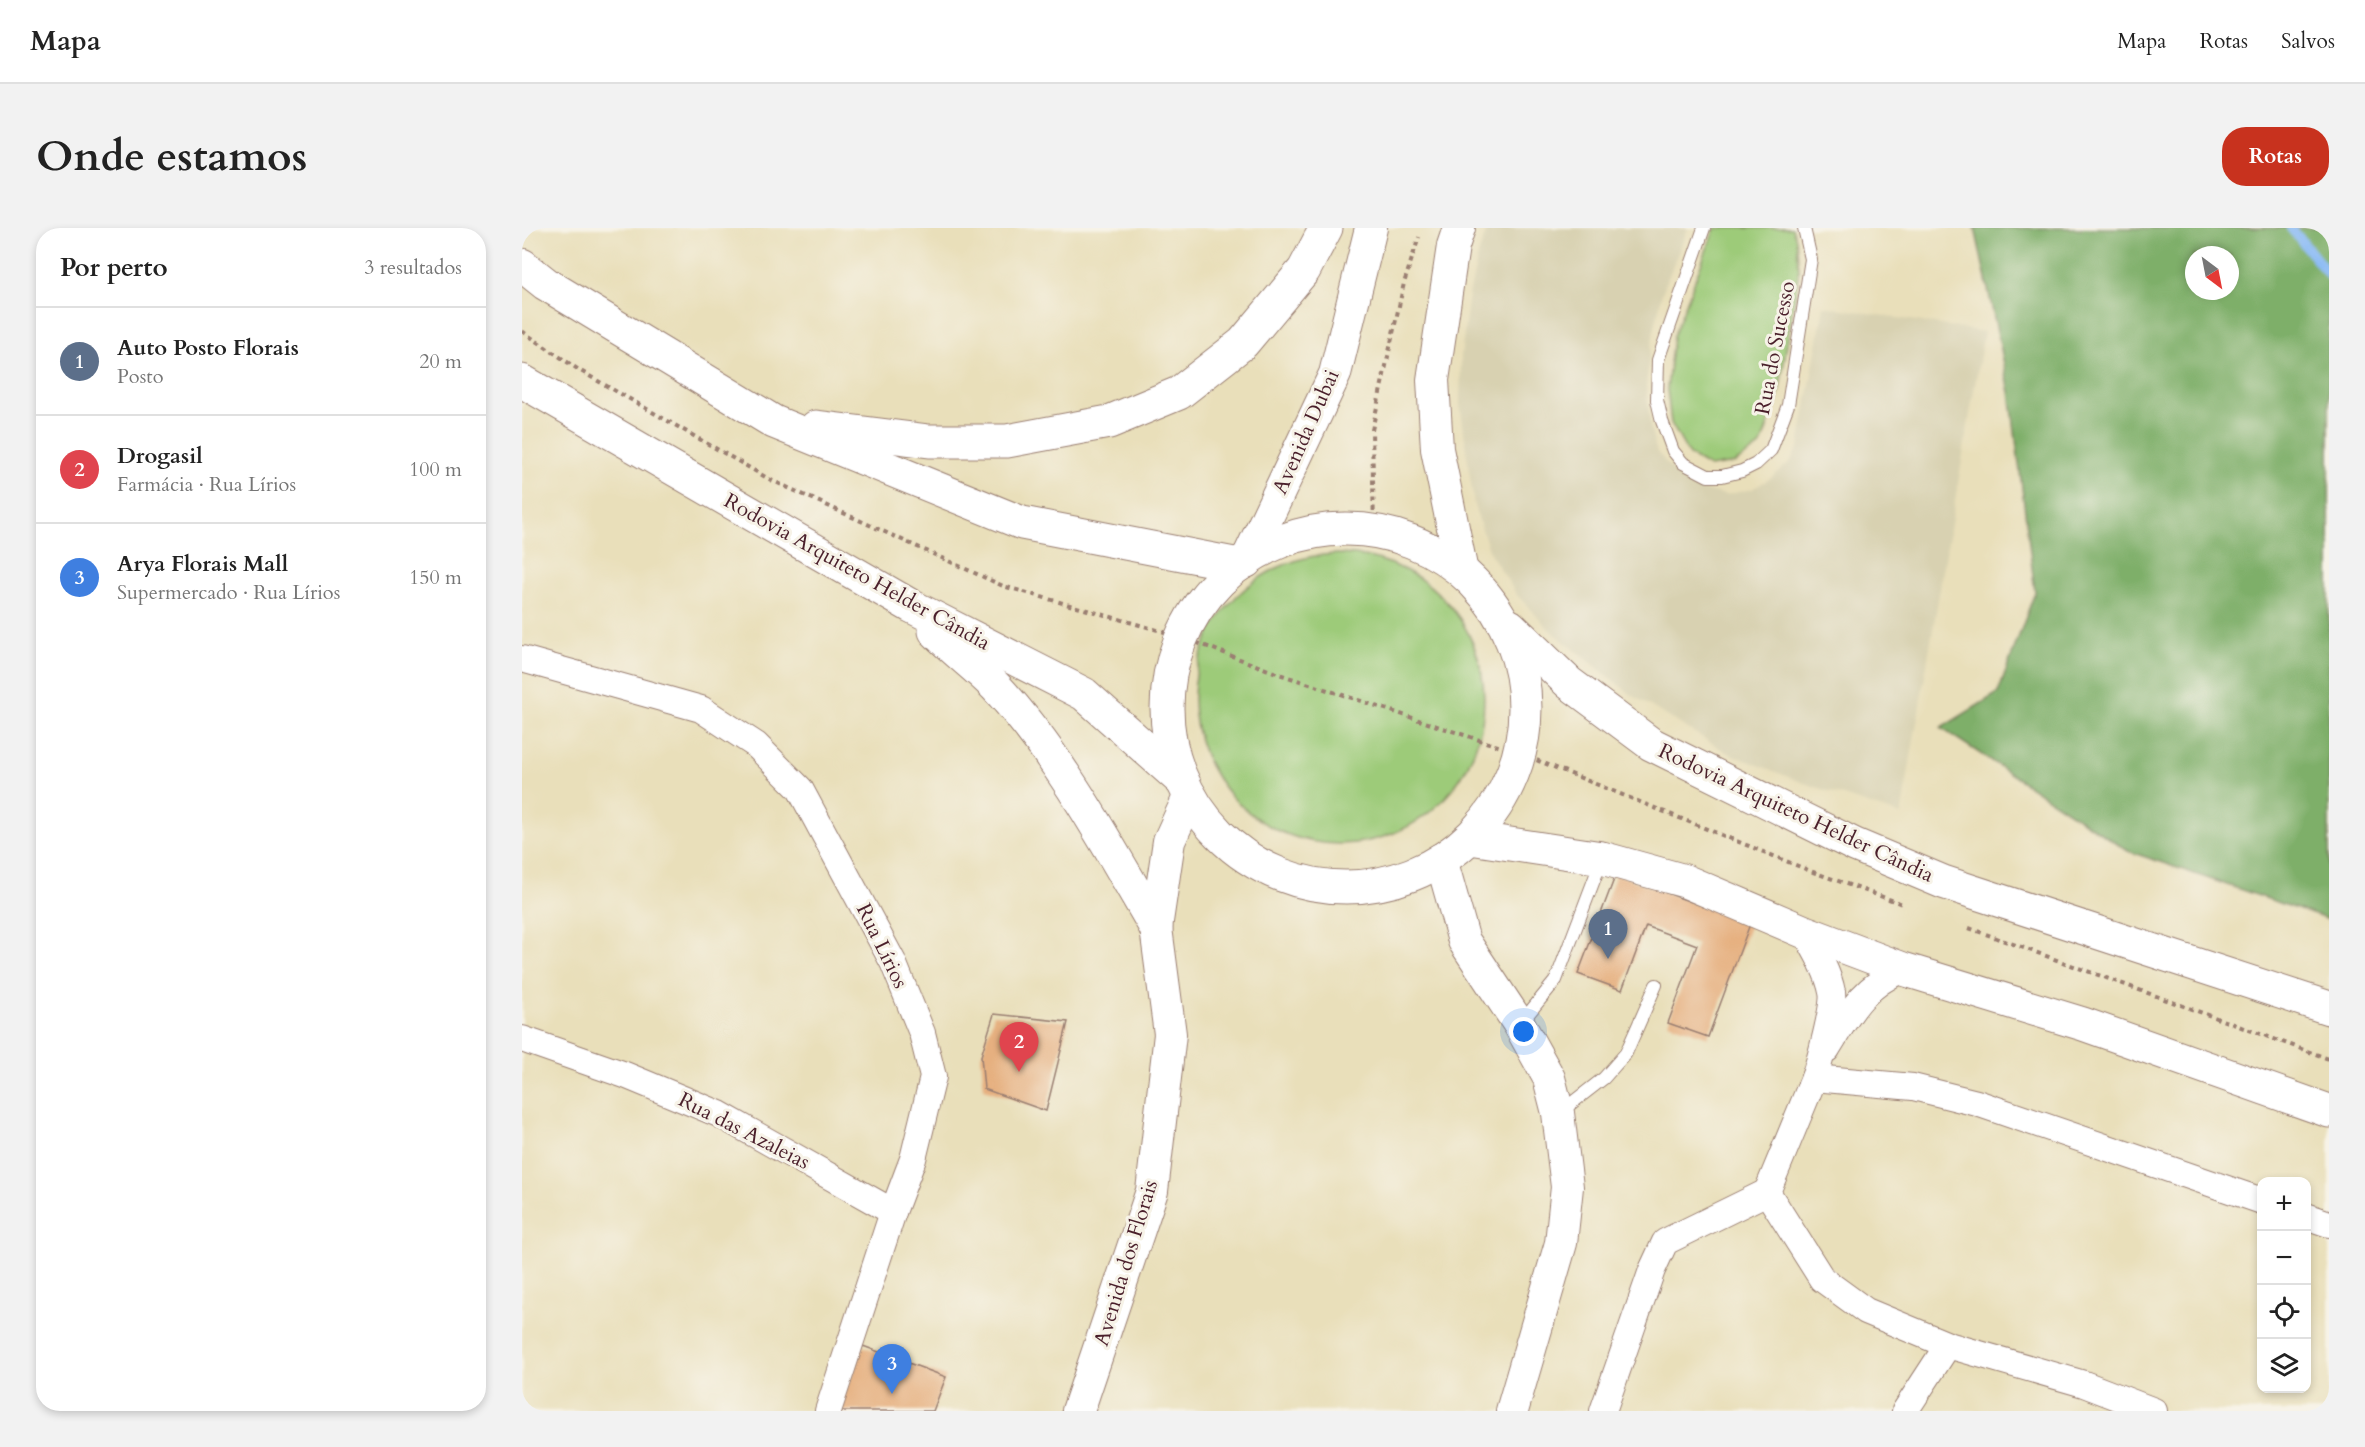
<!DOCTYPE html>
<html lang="pt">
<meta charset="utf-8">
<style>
body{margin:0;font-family:Cardo,serif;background:#f2f2f2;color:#222}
.controls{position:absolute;right:18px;bottom:18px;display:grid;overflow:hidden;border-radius:12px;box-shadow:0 3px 9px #0003}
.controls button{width:54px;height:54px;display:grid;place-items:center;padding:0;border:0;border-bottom:2px solid #e0e0e0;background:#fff;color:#222;font:30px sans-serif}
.compass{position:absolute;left:1663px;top:18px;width:54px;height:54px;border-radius:50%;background:#fff;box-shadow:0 3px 9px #0003;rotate:148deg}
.you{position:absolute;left:1002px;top:804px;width:21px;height:21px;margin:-15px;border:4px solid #fff;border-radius:50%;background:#1a73e8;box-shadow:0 0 0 9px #1a73e833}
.badge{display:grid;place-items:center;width:39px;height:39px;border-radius:50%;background:#c8321e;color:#fff;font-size:20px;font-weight:700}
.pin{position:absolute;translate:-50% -50px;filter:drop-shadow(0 2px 3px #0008)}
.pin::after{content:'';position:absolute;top:32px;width:21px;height:18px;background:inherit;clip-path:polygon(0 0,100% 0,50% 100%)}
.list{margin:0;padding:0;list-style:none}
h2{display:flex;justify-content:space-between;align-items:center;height:78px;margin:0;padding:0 24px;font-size:26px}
h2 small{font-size:20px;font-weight:400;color:#767676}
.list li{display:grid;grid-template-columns:39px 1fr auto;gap:18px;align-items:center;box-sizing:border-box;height:108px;padding:0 24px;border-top:2px solid #e0e0e0}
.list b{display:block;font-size:22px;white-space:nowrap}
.list p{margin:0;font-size:20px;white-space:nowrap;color:#767676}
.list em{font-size:20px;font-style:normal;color:#767676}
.icon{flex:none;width:33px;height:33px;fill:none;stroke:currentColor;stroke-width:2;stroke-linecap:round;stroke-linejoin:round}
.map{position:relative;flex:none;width:1807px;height:1183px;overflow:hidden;border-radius:24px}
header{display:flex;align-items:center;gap:36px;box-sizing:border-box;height:84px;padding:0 30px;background:#fff;border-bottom:2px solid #e0e0e0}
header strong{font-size:28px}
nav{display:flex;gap:33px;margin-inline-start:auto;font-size:21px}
.intro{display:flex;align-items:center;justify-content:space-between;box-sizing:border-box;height:144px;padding:0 36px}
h1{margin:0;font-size:42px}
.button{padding:15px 27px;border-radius:24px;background:#c8321e;color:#fff;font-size:21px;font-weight:700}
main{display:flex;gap:36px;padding:0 36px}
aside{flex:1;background:#fff;border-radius:24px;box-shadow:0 3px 9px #0003}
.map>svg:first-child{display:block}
.built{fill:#d8d1b1}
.green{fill:#9dcb79;stroke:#747552;stroke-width:1.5}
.forest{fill:#7eaf69;stroke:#64674a;stroke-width:1.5;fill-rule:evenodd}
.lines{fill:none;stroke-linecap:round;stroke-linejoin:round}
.stream{stroke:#89baf5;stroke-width:10}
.building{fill:#e6b080}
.service-casing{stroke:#9a7f72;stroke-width:14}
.minor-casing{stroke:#9a7f72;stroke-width:28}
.tertiary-casing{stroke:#9a7f72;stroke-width:34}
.primary-casing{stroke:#9a7f72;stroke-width:35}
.path{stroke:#9a7f72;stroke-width:4;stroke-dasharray:4.5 4.5;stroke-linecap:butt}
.service{stroke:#fff;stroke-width:12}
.minor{stroke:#fff;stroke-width:26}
.tertiary{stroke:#fff;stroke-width:32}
.primary{stroke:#fff;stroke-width:33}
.labels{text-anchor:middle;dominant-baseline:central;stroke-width:6;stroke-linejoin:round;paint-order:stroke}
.street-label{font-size:21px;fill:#4a1f2b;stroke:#f7f3e8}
</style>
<header>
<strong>Mapa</strong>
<nav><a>Mapa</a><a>Rotas</a><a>Salvos</a></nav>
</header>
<div class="intro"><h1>Onde estamos</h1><a class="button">Rotas</a></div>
<main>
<aside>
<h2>Por perto<small>3 resultados</small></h2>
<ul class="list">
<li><span class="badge" style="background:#5c6f8a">1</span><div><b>Auto Posto Florais</b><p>Posto</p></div><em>20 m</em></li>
<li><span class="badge" style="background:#e0444e">2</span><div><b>Drogasil</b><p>Farmácia · Rua Lírios</p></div><em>100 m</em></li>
<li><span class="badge" style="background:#3f7fe0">3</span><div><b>Arya Florais Mall</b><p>Supermercado · Rua Lírios</p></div><em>150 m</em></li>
</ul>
</aside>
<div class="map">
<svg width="1807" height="1183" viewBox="0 0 1807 1183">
<rect width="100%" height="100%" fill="#f7f3e8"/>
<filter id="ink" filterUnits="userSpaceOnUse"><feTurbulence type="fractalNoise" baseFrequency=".0167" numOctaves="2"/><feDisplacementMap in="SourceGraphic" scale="12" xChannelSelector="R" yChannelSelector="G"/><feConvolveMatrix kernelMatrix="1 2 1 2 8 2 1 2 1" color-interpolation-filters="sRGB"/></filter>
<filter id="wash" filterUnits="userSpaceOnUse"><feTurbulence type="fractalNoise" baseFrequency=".008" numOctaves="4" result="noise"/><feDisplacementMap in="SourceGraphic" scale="24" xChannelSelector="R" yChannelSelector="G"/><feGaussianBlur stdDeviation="1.35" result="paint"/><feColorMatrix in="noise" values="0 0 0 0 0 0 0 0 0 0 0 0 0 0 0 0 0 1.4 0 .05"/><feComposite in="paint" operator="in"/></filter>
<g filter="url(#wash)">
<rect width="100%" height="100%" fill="#e9dfba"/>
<path class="built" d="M 966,0 L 1166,0 L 1140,65 L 1128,123 L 1124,158 L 1129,203 L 1135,224 L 1155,247 L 1178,261 L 1204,267 L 1230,261 L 1249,250 L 1268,234 L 1277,218 L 1302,78 L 1462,104 L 1379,587 L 1282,555 L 1206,525 L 1110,467 L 1029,403 L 995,367 L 968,325 L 952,277 L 938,176 L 939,128 L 947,67 L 957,24 Z"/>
<g class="green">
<path d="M 1193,0 L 1270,0 L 1274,11 L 1277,42 L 1257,165 L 1239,217 L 1213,235 L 1187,239 L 1167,227 L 1149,195 L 1145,161 L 1151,109 Z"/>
<circle cx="817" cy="471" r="145"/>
</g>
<path class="forest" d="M 1453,0 L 1807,0 L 1807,692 L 1606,623 L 1419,500 L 1476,465 L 1513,364 L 1488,164 ZM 1672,27 L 1708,27 L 1708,63 L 1672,63 Z"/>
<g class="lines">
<path class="stream" d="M 1769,0 L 1807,47"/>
</g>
<g id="blocks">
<g class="building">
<path d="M 1094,646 L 1228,696 L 1186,809 L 1146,795 L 1175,717 L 1124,698 L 1100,762 L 1056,746 Z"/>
<path d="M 472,786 L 546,794 L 524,883 L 462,861 L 459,828 Z"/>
<path d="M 341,1118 L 424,1149 L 411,1183 L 316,1183 Z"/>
</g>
</g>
</g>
<g filter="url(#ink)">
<use href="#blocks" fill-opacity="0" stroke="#9a7f72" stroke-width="1.5"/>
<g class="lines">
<g class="service-casing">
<g id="service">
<path d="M 1182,0 L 1136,132 L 1135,172 L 1140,193 L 1151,223 L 1161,235 L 1186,248 L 1200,248 L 1220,243 L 1234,236 L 1249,222 L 1266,177 L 1289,31 L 1282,0"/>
<path d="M 998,796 L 1034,752 L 1080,631"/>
<path d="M 1037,885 L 1082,850 L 1104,825 L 1134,757"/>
</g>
</g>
<g class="minor-casing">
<g id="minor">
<path d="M 0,431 L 179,481 L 234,517 L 278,561 L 371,734 L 400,805 L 411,849 L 391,931 L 371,984 L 306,1183"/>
<path d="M 1283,704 C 1293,722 1306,743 1310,764 C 1313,776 1297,836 1292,850 L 1245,964 L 1300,1051 L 1344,1083 L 1426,1117 L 1562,1156 L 1632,1183"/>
<path d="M 0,811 L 103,847 L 197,886 L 371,984"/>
<path d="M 1305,821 C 1328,784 1339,760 1381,741"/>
<path d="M 1292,850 L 1391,859 L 1455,875 L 1740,973"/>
<path d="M 1784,988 L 1807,996"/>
<path d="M 1081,1183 L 1130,1042 L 1143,1014 L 1245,964"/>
<path d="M 1383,1183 L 1426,1117"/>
</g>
</g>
<g class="tertiary-casing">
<g id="tertiary">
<path d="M 937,0 L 931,18 L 911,152 L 915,221 L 940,344"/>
<path d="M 724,334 L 813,146 L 849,0"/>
<path d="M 919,631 L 942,713 L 997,796 L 1027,850 L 1036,885 L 1045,959 L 1039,1015 L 990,1183"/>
<path d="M 556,1183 L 630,963 L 648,806 L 634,700 L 647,613 L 668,567"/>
</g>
</g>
<g class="primary-casing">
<g id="primary">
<path d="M 0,37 L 24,56 L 252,194 L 500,295 L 717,337"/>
<path d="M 0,153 L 389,378 L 562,466 L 658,551"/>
<path d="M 294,199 L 407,213 L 485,213 L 587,194 L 657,165 L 721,115 L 782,42 L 804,0"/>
<circle cx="824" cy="480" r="179"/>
<path d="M 988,398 L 1047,455 L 1129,516 L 1333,617 L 1421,654 L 1807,780"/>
<path d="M 413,403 C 432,423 455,439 474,459 C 538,528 587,619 634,700"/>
<path d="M 948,610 L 1080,630 L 1163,653 L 1283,704 L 1381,741 L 1561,796 L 1807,883"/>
</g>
</g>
<g class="path">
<path d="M 0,103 L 57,142 L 247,251 L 481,358 L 660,409 L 757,446 L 997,525 L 1291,644 L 1383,677"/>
<path d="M 852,301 L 850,202 L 882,55 L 897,9"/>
<path d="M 1447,700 L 1807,831"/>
</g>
<use href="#service" class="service"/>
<use href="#minor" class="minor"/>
<use href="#tertiary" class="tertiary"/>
<use href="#primary" class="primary"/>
</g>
</g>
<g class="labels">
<g class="street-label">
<text transform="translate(1253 120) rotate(-79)">Rua do Sucesso</text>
<text transform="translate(784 204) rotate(-66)">Avenida Dubai</text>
<text transform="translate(335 344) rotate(29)">Rodovia Arquiteto Helder Cândia</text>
<text transform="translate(1274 585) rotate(25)">Rodovia Arquiteto Helder Cândia</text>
<text transform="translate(360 718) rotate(64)">Rua Lírios</text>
<text transform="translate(222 903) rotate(27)">Rua das Azaleias</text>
<text transform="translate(604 1035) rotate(-73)">Avenida dos Florais</text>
</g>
</g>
</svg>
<div class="controls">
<button>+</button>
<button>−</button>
<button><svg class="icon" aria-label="locate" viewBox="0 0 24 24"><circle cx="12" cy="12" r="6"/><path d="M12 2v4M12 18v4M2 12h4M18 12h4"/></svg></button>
<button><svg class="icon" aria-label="layers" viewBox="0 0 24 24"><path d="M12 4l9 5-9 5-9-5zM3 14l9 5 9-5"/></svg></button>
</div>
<svg class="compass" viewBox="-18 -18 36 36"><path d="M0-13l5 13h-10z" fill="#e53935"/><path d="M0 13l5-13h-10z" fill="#767676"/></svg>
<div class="you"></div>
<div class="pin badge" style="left:1086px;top:731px;background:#5c6f8a">1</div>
<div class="pin badge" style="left:497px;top:844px;background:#e0444e">2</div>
<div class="pin badge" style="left:370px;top:1166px;background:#3f7fe0">3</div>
</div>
</main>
